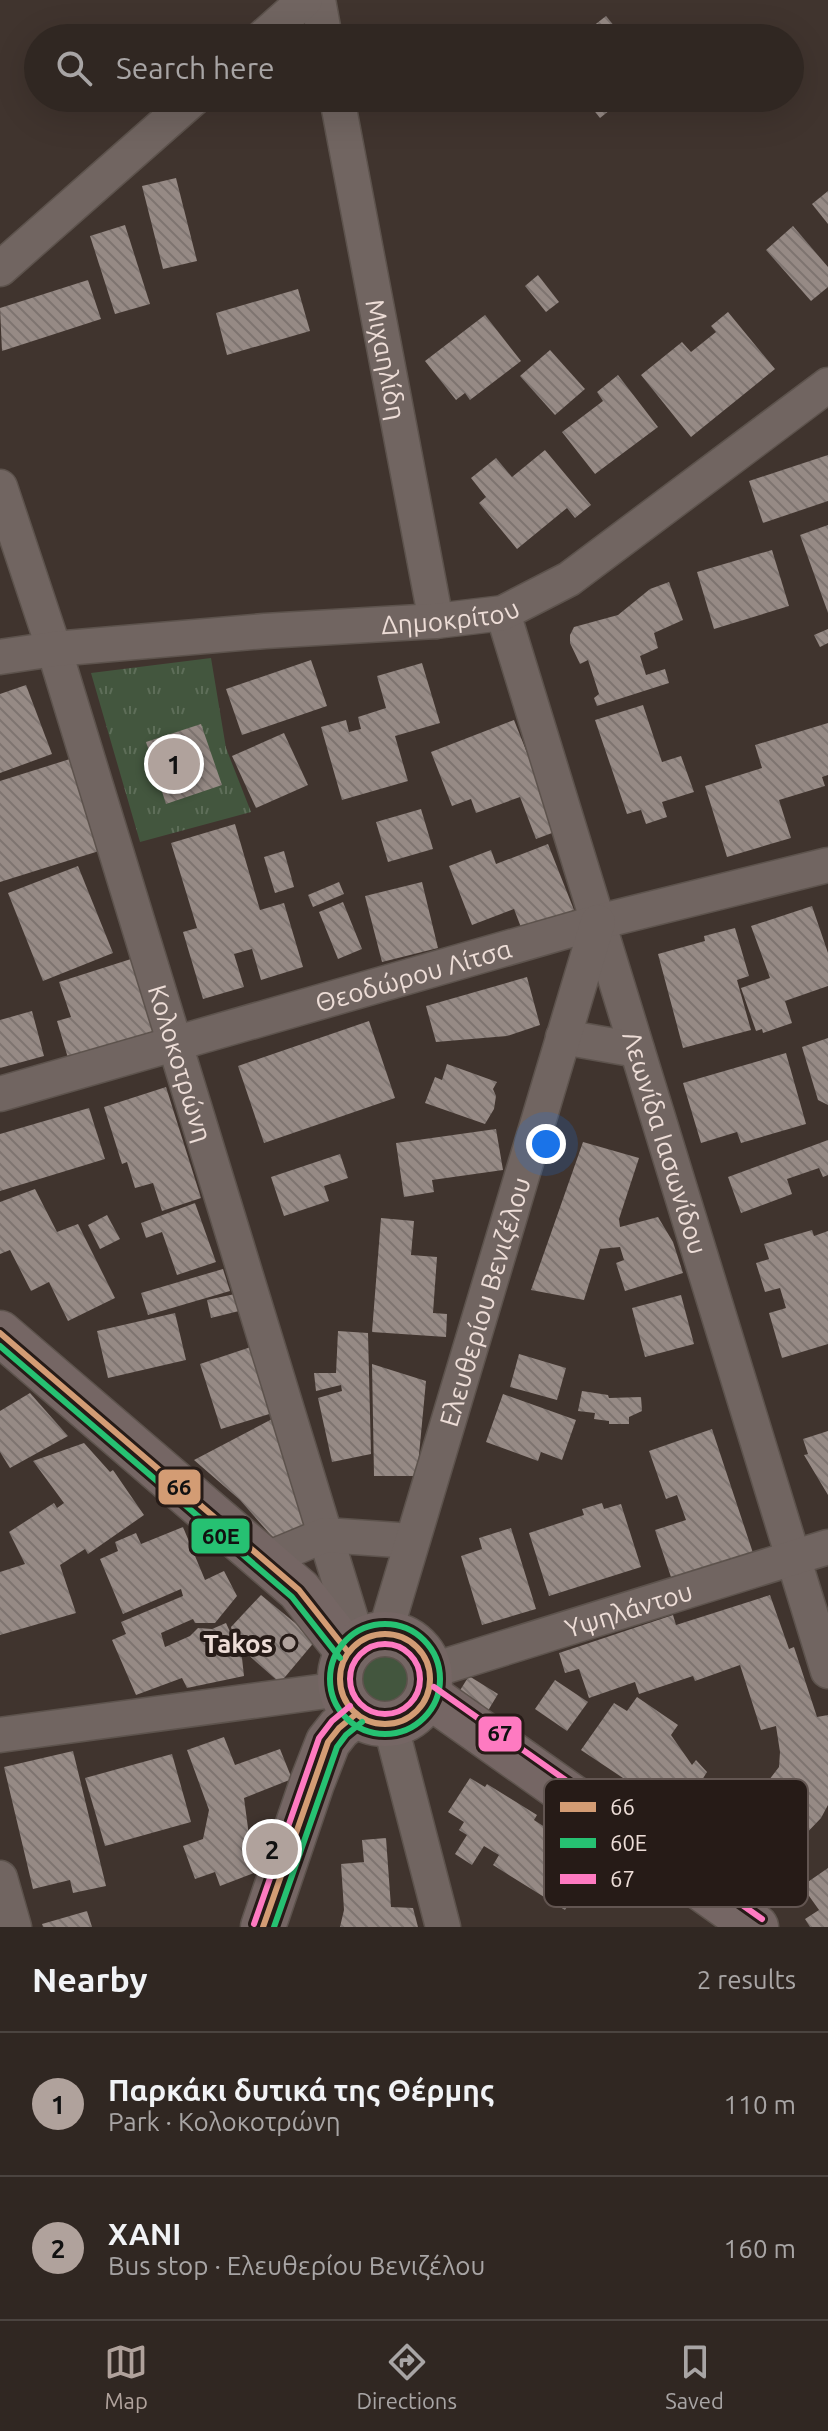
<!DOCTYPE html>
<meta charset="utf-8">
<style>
body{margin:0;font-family:Ubuntu,sans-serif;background:#3c332f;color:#f1f3f6}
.you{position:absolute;left:546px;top:1144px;width:28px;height:28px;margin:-20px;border:6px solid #fff;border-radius:50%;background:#1a73e8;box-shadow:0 0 0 12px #1a73e833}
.badge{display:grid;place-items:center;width:52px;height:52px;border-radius:50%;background:#b0a29c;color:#111;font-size:26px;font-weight:700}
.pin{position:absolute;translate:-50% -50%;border:4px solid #fff;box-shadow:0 2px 8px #0006}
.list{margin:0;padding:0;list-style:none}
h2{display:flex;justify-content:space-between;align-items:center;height:104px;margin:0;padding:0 32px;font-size:34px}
h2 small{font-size:26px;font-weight:400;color:#a8a5a5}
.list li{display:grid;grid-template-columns:52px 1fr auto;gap:24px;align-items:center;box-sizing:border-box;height:144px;padding:0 32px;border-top:2px solid #4b4440}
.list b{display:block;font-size:30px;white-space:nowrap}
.list p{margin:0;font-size:26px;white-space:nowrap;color:#a8a5a5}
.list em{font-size:26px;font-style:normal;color:#a8a5a5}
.icon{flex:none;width:44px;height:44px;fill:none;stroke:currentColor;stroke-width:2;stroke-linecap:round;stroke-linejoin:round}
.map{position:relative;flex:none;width:828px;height:1927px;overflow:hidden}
.search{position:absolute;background:#302722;box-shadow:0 8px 32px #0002;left:24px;right:24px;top:24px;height:88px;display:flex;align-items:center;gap:20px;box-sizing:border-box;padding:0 28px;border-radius:44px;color:#a8a5a5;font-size:30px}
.sheet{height:392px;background:#302722}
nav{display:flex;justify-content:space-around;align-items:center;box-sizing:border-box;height:112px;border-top:2px solid #4b4440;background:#302722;font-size:22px;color:#a8a5a5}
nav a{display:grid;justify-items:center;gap:4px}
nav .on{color:#b0a29c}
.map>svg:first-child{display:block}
.grass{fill:#43563e}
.park{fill:url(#park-tufts)}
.building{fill:url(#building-back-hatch)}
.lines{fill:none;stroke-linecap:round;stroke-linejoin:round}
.minor-casing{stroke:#5d534d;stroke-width:37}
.major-casing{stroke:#5d534d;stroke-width:47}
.minor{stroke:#716561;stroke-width:34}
.major{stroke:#756664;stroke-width:44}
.bus-1-casing{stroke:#261b17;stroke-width:12}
.bus-2-casing{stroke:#261b17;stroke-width:12}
.bus-3-casing{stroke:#261b17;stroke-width:12}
.bus-1{stroke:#d39c74;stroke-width:6}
.bus-2{stroke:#26c172;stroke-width:6}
.bus-3{stroke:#fe7ac1;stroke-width:6}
.poi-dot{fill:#b0a29c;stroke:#261b17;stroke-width:3}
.labels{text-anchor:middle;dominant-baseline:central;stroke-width:8;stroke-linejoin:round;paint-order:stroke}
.street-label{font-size:26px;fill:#edddd7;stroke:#261b17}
.poi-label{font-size:26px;font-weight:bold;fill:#edddd7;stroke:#261b17;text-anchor:end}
.key{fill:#261b17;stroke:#625551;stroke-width:2}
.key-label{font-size:22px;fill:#edddd7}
.line-badge{stroke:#261b17;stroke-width:3}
.pale-badge-label{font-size:22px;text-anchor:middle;font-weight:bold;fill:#111}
</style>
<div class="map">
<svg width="828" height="1927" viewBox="0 0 828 1927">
<defs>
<pattern id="park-tufts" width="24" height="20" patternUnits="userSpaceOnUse" patternTransform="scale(2)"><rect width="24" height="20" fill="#43563e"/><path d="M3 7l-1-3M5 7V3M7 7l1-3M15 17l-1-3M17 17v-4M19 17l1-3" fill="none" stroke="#5e6e59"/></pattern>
<pattern id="building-back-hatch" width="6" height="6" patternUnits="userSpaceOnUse" patternTransform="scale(2)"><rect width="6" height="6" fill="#968a85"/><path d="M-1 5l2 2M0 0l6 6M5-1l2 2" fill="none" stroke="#7e7470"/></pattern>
</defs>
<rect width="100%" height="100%" fill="#40342e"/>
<circle class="grass" cx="385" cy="1679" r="26"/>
<path class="park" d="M 211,658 L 226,748 L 251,812 L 140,842 L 91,673 Z"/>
<g class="building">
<path d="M 606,16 L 624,38 L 578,38 Z"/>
<path d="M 584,98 L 625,98 L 600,118 Z"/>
<path d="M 176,178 L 197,261 L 163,269 L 142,186 Z"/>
<path d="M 828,191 L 828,224 L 812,204 Z"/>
<path d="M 125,225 L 150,304 L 115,314 L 90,236 Z"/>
<path d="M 793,226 L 828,267 L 828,287 L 811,301 L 766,250 Z"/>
<path d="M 538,275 L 559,302 L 546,312 L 525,286 Z"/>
<path d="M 88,280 L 101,319 L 2,351 L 0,308 Z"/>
<path d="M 298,289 L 310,331 L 227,355 L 216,313 Z"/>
<path d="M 728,312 L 775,369 L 691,437 L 641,375 L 682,342 L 691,352 L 716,332 L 711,326 Z"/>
<path d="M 485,315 L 521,361 L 470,400 L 465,393 L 456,400 L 425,361 Z"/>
<path d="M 550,350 L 585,389 L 555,415 L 520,376 Z"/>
<path d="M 618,375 L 658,427 L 595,474 L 562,432 L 603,401 L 597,392 Z"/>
<path d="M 545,450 L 591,505 L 575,518 L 567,508 L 517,549 L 479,503 L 486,497 L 471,478 L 496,458 L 512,477 Z"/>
<path d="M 828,455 L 828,501 L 763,523 L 749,481 Z"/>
<path d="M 828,525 L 828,613 L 800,535 Z"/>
<path d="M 772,550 L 789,606 L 714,629 L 697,572 Z"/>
<path d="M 669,582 L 683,620 L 654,633 L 658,648 L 640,656 L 646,675 L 665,669 L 669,683 L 597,706 L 594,698 L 599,694 L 588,660 L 580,664 L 570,643 L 570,635 L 574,627 L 618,615 L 650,589 Z"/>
<path d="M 828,629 L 828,643 L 820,647 L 814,635 Z"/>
<path d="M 311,660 L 327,706 L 242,735 L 226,689 Z"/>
<path d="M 422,663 L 440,723 L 395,736 L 408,781 L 342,800 L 321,727 L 346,720 L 349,732 L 361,729 L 358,717 L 386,708 L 377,676 Z"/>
<path d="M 26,685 L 52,754 L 0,773 L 0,694 Z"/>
<path d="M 643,705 L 662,762 L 681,756 L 694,792 L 662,802 L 667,817 L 646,824 L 641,810 L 627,814 L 595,720 Z"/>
<path d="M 514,720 L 541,788 L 560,830 L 536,839 L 520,797 L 476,813 L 471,799 L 452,806 L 431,752 Z"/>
<path d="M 828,723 L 828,775 L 822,777 L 825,786 L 779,800 L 791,838 L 727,857 L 705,786 L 762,768 L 755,745 Z"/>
<path d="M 201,724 L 222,785 L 166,804 L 146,742 Z"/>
<path d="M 284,733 L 308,785 L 256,808 L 232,756 Z"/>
<path d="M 70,759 L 99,851 L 0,882 L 0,781 Z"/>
<path d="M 421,809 L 433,849 L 388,862 L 376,822 Z"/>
<path d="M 235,824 L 260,910 L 284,903 L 303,967 L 261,980 L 252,949 L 234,954 L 244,987 L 203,999 L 183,932 L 197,928 L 171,843 Z"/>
<path d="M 548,844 L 574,910 L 522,930 L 514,909 L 472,925 L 449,866 L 491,850 L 496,864 Z"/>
<path d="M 284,851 L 294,887 L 275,893 L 264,857 Z"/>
<path d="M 78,866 L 113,953 L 43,981 L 8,893 Z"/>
<path d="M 339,882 L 344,894 L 313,907 L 308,895 Z"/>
<path d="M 422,882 L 438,948 L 382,962 L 365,896 Z"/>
<path d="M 343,902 L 362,949 L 338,959 L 319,912 Z"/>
<path d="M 812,906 L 828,953 L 828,986 L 785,1001 L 792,1023 L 763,1033 L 762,1029 L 756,1031 L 741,988 L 770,978 L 751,926 Z"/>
<path d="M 735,928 L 749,976 L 737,980 L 751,1030 L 683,1048 L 658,954 L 705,941 L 704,936 Z"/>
<path d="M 131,959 L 154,1031 L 68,1058 L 57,1021 L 71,1017 L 59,982 Z"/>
<path d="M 527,977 L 540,1025 L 507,1036 L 436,1042 L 426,1006 Z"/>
<path d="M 32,1011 L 44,1056 L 0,1068 L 0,1020 Z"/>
<path d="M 369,1021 L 395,1098 L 264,1143 L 238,1066 Z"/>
<path d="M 828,1038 L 828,1105 L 818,1100 L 802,1047 Z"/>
<path d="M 786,1053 L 806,1124 L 741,1143 L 737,1132 L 701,1143 L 683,1083 Z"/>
<path d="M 447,1064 L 497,1082 L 493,1089 L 496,1096 L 494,1109 L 485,1124 L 425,1103 L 435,1077 L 442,1080 Z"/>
<path d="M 166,1087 L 201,1198 L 162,1211 L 153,1183 L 135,1188 L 127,1162 L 122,1164 L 104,1107 Z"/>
<path d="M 89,1108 L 105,1159 L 0,1191 L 0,1134 Z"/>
<path d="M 496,1129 L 503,1170 L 432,1180 L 434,1192 L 404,1197 L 396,1143 Z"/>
<path d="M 828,1140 L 828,1175 L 823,1177 L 819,1168 L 787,1179 L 792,1194 L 741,1213 L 728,1177 Z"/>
<path d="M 583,1142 L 639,1158 L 619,1219 L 620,1227 L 658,1217 L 673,1242 L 683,1273 L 625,1291 L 616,1263 L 624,1260 L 620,1247 L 600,1249 L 584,1300 L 531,1290 Z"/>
<path d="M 340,1154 L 348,1178 L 324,1186 L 329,1201 L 284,1216 L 271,1177 Z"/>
<path d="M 35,1189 L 57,1232 L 78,1224 L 115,1298 L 68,1321 L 49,1282 L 31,1291 L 10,1250 L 0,1254 L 0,1202 Z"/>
<path d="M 195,1203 L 216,1262 L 177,1275 L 162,1232 L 146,1238 L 141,1223 Z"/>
<path d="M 107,1215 L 120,1239 L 100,1249 L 88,1225 Z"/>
<path d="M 381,1218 L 414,1221 L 411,1255 L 437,1257 L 433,1313 L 447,1314 L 446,1337 L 372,1332 Z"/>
<path d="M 812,1230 L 814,1236 L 828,1231 L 828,1344 L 782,1358 L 769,1313 L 786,1308 L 780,1288 L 765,1292 L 756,1263 L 769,1259 L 764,1244 Z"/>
<path d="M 223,1269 L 230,1291 L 148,1315 L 141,1293 Z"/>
<path d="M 235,1294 L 239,1311 L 211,1318 L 207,1300 Z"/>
<path d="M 681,1295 L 694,1344 L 645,1357 L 632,1308 Z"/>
<path d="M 175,1313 L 186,1360 L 108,1378 L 97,1331 Z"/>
<path d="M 338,1331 L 368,1333 L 371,1454 L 332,1462 L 318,1398 L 342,1391 L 341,1385 L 316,1391 L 314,1373 L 336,1373 Z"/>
<path d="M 257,1345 L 279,1411 L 221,1429 L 200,1364 Z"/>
<path d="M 519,1354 L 566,1368 L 557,1400 L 510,1387 Z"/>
<path d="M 372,1364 L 426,1381 L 417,1476 L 374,1476 Z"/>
<path d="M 582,1391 L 608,1395 L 609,1398 L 641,1397 L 642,1411 L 629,1417 L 629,1424 L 609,1424 L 609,1421 L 594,1419 L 595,1413 L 578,1411 Z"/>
<path d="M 30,1393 L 68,1436 L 10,1468 L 0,1452 L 0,1411 Z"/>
<path d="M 503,1394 L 576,1420 L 562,1460 L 541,1452 L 538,1461 L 486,1442 Z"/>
<path d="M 274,1418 L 312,1522 L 275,1540 L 240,1500 L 194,1460 Z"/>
<path d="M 712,1429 L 753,1553 L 672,1580 L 655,1530 L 686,1520 L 677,1495 L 666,1499 L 649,1451 Z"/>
<path d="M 828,1431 L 828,1495 L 804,1455 L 808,1454 L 803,1439 Z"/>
<path d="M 84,1443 L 110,1472 L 113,1470 L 144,1515 L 88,1554 L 85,1549 L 60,1565 L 76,1613 L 0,1635 L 0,1572 L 25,1564 L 9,1532 L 54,1503 L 57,1508 L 64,1503 L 33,1461 Z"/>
<path d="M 602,1503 L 604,1509 L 621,1504 L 641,1567 L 549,1596 L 529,1533 L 584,1515 L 582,1509 Z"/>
<path d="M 183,1527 L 205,1580 L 224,1571 L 237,1596 L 215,1623 L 195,1623 L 193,1619 L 161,1633 L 165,1647 L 190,1636 L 198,1628 L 212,1629 L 226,1623 L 242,1658 L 244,1676 L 187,1688 L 182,1678 L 136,1695 L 112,1640 L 126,1634 L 121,1622 L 183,1596 L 181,1589 L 123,1614 L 100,1559 L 118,1551 L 115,1542 L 136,1533 L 141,1544 Z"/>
<path d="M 511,1528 L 536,1609 L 482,1625 L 461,1556 L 482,1549 L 479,1538 Z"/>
<path d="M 261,1595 L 316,1640 L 280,1683 L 235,1643 L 231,1627 Z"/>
<path d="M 770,1595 L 789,1649 L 794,1647 L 817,1717 L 828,1715 L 828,1805 L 821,1818 L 801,1839 L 774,1850 L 739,1857 L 702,1851 L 675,1837 L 686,1820 L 581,1750 L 614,1703 L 627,1711 L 637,1697 L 678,1725 L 671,1735 L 692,1765 L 696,1760 L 707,1772 L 702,1780 L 720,1792 L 740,1796 L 752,1795 L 762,1789 L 779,1767 L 780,1752 L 776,1726 L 761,1730 L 740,1665 L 695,1681 L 693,1676 L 639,1694 L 635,1682 L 589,1698 L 579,1669 L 565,1673 L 559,1653 L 673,1615 L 676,1625 Z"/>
<path d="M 469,1676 L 498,1694 L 486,1714 L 457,1695 Z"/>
<path d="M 555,1680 L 588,1702 L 567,1731 L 535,1709 Z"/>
<path d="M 224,1737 L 235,1765 L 280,1749 L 292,1779 L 244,1798 L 254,1873 L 220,1886 L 215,1872 L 195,1879 L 183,1846 L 203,1839 L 209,1810 L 187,1750 Z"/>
<path d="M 73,1751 L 106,1886 L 73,1893 L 70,1880 L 33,1889 L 4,1767 Z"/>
<path d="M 172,1754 L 191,1822 L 105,1846 L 85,1778 Z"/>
<path d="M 470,1778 L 485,1787 L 487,1784 L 537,1815 L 534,1820 L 557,1835 L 561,1830 L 600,1854 L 565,1910 L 493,1865 L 499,1855 L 484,1846 L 472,1865 L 455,1854 L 467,1835 L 459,1830 L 464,1822 L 448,1812 Z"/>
<path d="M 386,1838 L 391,1907 L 413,1908 L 418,1927 L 340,1927 L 344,1910 L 341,1864 L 364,1862 L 362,1840 Z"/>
<path d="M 828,1868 L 828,1927 L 810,1927 L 805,1919 L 819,1910 L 802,1886 Z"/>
<path d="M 87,1911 L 92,1927 L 43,1927 L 42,1924 Z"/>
</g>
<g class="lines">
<g class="minor-casing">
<g id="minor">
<path d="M 318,0 L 325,38"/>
<path d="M 262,38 L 305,0"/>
<path id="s1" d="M 337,98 L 436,621"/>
<path d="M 0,269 L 194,98"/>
<path id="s2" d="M 0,487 L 54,649 L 358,1642"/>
<path id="s3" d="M 503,613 L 828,1671"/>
<path id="s4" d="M 0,657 L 54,649 L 265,631 L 436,621 L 503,613 L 569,579 L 828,385"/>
<path d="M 563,1037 L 637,1050"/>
<path id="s5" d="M 0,1094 L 598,922 L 828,865"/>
<path d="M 265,1560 L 325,1535 L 412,1541"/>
<path id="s6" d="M 385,1633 L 598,922"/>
<path id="s7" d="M 430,1671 L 828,1547"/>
<path d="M 390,1723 L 443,1927"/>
<path d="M 0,1735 L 341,1689"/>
<path d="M 0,1878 L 14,1927"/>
</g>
</g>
<g class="major-casing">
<g id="major">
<path d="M 0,1333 L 299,1590 L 348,1652"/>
<circle cx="385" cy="1679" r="45"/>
<path d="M 428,1695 L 756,1927"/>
<path d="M 263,1927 L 312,1783 L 328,1742 L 339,1728 L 356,1714"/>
</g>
</g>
<use href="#minor" class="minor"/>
<use href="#major" class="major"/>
<g class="bus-1-casing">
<g id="bus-1">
<path d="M 0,1333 L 299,1590 L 348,1652"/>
<circle cx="385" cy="1679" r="45"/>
<path d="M 263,1927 L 328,1742 L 339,1728 L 356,1714"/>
</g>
</g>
<g class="bus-2-casing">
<g id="bus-2">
<path d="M 0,1346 L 292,1597 L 340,1658"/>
<circle cx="385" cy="1679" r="55"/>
<path d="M 274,1927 L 337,1747 L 346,1735 L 362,1722"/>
</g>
</g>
<g class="bus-3-casing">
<g id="bus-3">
<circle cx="385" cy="1679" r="35"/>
<path d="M 434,1687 L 762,1919"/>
<path d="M 254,1924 L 319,1738 L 332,1721 L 350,1706"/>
</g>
</g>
<use href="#bus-1" class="bus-1"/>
<use href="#bus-2" class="bus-2"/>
<use href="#bus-3" class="bus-3"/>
</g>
<circle class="poi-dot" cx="289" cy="1643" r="8"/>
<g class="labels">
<g class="street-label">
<text stroke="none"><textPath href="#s1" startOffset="266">Μιχαηλίδη</textPath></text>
<text stroke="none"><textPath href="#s4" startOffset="452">Δημοκρίτου</textPath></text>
<text stroke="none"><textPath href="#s5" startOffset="430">Θεοδώρου Λίτσα</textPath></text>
<text stroke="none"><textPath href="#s2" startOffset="604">Κολοκοτρώνη</textPath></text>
<text stroke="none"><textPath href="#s3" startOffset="554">Λεωνίδα Ιασωνίδου</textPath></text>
<text stroke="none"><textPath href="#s6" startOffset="346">Ελευθερίου Βενιζέλου</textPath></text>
<text stroke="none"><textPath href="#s7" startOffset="208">Υψηλάντου</textPath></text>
</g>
<g class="poi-label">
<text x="273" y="1643">Takos</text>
</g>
</g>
<rect x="544" y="1779" width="264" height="128" rx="12" class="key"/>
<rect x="560" y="1802" width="36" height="10" fill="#d39c74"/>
<rect x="560" y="1838" width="36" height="10" fill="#26c172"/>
<rect x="560" y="1874" width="36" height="10" fill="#fe7ac1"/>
<g class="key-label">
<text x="610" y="1815">66</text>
<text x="610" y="1851">60Ε</text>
<text x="610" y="1887">67</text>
</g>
<g class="line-badge">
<rect x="157" y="1468" width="45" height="38" rx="8" fill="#d39c74"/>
<rect x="190" y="1517" width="61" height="38" rx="8" fill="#26c172"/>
<rect x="477" y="1715" width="46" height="38" rx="8" fill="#fe7ac1"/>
</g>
<g class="pale-badge-label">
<text x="179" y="1495">66</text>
<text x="221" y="1544">60Ε</text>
<text x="500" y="1741">67</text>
</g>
</svg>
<div class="you"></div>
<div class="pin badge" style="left:174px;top:764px">1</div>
<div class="pin badge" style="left:272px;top:1849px">2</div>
<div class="search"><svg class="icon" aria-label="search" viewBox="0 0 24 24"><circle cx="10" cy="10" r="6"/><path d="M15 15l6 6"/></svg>Search here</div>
</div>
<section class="sheet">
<h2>Nearby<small>2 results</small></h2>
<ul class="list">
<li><span class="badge">1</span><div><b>Παρκάκι δυτικά της Θέρμης</b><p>Park · Κολοκοτρώνη</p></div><em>110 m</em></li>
<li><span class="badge">2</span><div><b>ΧΑΝΙ</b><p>Bus stop · Ελευθερίου Βενιζέλου</p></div><em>160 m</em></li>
</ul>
</section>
<nav>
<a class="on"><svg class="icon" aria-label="map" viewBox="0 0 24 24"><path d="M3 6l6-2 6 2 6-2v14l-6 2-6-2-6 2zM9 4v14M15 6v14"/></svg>Map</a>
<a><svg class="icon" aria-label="directions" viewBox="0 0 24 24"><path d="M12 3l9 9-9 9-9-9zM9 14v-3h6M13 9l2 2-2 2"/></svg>Directions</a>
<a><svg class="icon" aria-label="saved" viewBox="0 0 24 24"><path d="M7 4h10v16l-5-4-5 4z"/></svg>Saved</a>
</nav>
